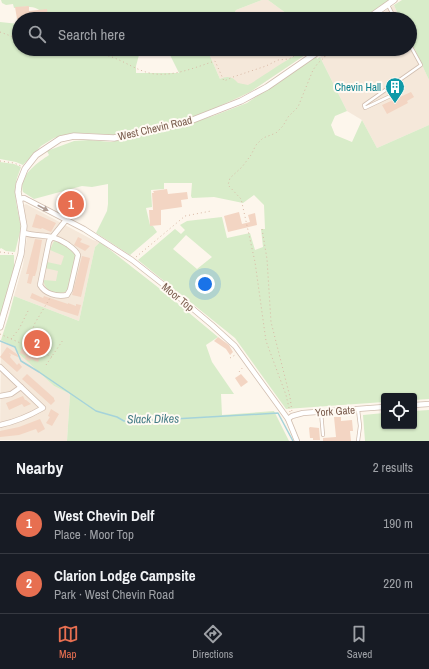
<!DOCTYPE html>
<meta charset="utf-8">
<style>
body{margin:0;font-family:"Archivo Narrow",sans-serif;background:#242831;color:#f1f3f6}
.controls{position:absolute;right:12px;bottom:12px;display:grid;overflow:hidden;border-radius:4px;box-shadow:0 1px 3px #0004}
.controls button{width:36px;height:36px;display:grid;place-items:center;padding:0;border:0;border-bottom:1px solid #363941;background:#171b24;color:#f1f3f6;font:20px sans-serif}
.you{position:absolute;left:205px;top:284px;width:14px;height:14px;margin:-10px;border:3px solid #fff;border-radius:50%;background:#1a73e8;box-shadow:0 0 0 6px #1a73e833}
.badge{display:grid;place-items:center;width:26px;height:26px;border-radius:50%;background:#e76f51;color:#fff;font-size:13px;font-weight:700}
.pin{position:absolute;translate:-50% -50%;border:2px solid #fff;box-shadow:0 1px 4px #0006}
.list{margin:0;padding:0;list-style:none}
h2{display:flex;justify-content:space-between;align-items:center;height:52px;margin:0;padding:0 16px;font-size:17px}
h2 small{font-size:13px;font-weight:400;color:#9ea1a6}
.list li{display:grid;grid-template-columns:26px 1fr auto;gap:12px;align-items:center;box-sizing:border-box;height:60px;padding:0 16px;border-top:1px solid #363941}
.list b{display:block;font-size:15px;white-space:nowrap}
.list p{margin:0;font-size:13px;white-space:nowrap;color:#9ea1a6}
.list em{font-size:13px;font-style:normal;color:#9ea1a6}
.icon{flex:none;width:22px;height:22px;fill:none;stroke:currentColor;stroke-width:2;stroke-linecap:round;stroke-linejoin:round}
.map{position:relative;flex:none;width:429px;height:441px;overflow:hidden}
.search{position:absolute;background:#171b24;box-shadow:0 1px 3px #0004;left:12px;right:12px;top:12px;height:44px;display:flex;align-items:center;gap:10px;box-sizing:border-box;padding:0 14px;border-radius:22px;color:#9ea1a6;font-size:15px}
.sheet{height:172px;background:#171b24}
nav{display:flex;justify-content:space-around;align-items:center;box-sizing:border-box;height:56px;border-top:1px solid #363941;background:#171b24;font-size:11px;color:#9ea1a6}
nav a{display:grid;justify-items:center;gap:2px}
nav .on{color:#e76f51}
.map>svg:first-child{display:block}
.residential{fill:#f5e8da}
.green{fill:#d8ecc9;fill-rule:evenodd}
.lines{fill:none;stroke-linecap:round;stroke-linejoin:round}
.stream{stroke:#a5d3da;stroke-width:1.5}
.building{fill:#f3d5c3}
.service-casing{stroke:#d1beb0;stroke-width:4}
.minor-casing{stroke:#d1beb0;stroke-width:6}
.tertiary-casing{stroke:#d1beb0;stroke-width:7}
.path{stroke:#d9b8a5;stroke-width:1;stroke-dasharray:1 3;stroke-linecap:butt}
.service{stroke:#fff;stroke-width:2.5}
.minor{stroke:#fff;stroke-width:4.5}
.tertiary{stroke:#fff;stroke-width:5.5}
.oneway{fill:#af9d94}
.labels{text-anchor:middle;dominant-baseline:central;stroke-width:4;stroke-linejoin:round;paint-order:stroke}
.culture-label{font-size:11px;fill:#0d838f;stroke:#fffaf3;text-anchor:end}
.street-label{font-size:11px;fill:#7a5c4d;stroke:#fffaf3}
.water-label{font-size:12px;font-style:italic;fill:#437c86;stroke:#fffaf3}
</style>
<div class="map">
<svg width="429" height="441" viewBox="0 0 429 441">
<rect width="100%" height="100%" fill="#fdf6ec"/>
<g class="residential">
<path d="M 262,0 L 268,0 L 294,19 L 231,19 L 236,10 Z"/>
<path d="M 394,5 L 400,19 L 373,19 Z"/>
<path d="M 410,39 L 429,80 L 429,125 L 377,148 L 362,120 L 347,111 L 320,57 L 331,49 L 410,49 Z"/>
<path d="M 207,49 L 314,49 L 250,92 L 230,102 Z"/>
<path d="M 26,204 L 93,240 L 100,242 L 95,247 L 79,321 L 14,296 L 23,265 L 27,237 L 24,205 Z"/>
<path d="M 1,340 L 13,346 L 17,352 L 54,386 L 70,394 L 67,441 L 0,440 Z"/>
</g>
<g class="green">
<path d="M 1,0 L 262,0 L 236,10 L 231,19 L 48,19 C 38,5 30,6 14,8 L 13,4 L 6,5 L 2,3 Z"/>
<path d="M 268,0 L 390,0 L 362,19 L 294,19 Z"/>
<path d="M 402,0 L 429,0 L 429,80 L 410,39 L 410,19 L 400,19 L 394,5 Z"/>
<path d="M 0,22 L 19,24 L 19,49 L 130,49 L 139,55 L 136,66 L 136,73 L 179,73 L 167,49 L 207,49 L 220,79 C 228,75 233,77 238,83 L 248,85 C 263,77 299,49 314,49 L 250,92 L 196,117 L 183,122 L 114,135 L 84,133 L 68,134 L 54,138 L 41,146 L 23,165 L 16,162 L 0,159 Z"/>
<path d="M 316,56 L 317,59 L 320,57 L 347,111 L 335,116 L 331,125 L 335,135 L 352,142 L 362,120 L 377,148 L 429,125 L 429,399 L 414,400 L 414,396 L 384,396 L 384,402 L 286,409 L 235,338 L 138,260 L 175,229 L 181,234 L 185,230 L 180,225 L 187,221 L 222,217 L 227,238 L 250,233 L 255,250 L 263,247 L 261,229 L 265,229 L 264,205 L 254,195 L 243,203 L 214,197 L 192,198 L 191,196 L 192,183 L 164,183 L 164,189 L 151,190 L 152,207 L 146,208 L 150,225 L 153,226 L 157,232 L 130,255 L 96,233 L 107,211 L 108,204 L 108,184 L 92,187 L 82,186 L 34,199 L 23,192 C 18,176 37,163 49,155 L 47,151 L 74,141 L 89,140 L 111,142 L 162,131 L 213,116 L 247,103 ZM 186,235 L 212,257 L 197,269 L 173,249 Z"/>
<path d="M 0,162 L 14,164 L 21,167 L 17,178 L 15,187 L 16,202 L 21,228 L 15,252 L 6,251 L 1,248 L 0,249 Z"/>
<path d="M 56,239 L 72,250 L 76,256 L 67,291 C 55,297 46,292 43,280 L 56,281 L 58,271 L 45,268 L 47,262 L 61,265 L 64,256 L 50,250 L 53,243 Z"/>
<path d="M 100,242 L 164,292 L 218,337 L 206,345 L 212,362 L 234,394 L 221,394 L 222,415 L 274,411 L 289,441 L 67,441 L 70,394 L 54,386 L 17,352 L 13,346 L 1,340 L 9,315 L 14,296 L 79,321 L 95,247 Z"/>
<path d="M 0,255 L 14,255 L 14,272 L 0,318 Z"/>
<path d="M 429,410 L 429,441 L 365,441 L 363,415 L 384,413 L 384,426 L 414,426 L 414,411 Z"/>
</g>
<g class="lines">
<path class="stream" d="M 0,341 L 15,347 L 21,361 L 39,372 L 96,411 L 117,417 L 124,421 L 139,421 L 278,413 L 293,441"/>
</g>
<g class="building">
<path d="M 29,6 L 29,11 L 47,9 L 48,18 L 17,19 L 15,7 Z"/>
<path d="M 411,92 L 414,97 L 407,101 L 408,103 L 387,114 L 382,105 Z"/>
<path d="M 167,189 L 168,194 L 187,192 L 188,199 L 181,200 L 182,207 L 161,210 L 161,225 L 150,226 L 149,210 L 153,210 L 152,193 L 154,193 L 153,191 Z"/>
<path d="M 239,212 L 242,224 L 250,222 L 248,215 L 255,213 L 257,225 L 228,232 L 224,216 Z"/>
<path d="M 36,214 L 56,223 L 51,232 L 42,228 L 41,229 L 32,227 Z"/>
<path d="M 78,237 L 82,239 L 80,242 L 90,246 L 85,251 L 74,245 Z"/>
<path d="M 35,239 L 42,240 L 37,269 L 35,276 L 33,276 L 31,284 L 27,283 L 29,274 L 26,274 Z"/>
<path d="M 82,256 L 90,258 L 81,297 L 72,295 Z"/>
<path d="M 32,293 L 43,298 L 44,296 L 68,304 L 68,303 L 76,306 L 76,304 L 81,305 L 78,316 L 59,310 L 30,298 Z"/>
<path d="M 218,337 L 229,345 L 233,352 L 230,355 L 226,349 L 214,341 Z"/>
<path d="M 7,347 L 18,355 L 18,357 L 9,353 L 11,355 L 10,357 L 17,365 L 19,363 L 22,367 L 17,372 L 0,357 Z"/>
<path d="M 22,348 L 41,355 L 38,362 L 31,359 L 30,361 L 25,359 L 26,356 L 20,353 Z"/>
<path d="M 27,374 L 54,398 L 54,399 L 55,401 L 51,405 L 22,379 Z"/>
<path d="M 241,374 L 248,382 L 241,387 L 235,378 Z"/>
<path d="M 23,396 L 25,400 L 26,400 L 31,404 L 24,407 L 22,404 L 9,410 L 6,403 Z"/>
<path d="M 51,409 L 59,414 L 52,426 L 46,423 L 50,417 L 48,416 Z"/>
<path d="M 334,417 L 341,417 L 341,421 L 352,420 L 353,431 L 350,431 L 351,441 L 323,441 L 323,438 L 336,437 Z"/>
<path d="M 40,419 L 45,429 L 38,433 L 36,429 L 19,435 L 0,437 L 0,431 L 19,427 Z"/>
<path d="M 310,427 L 319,428 L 320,440 L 313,440 L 313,438 L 310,438 L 309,428 Z"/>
</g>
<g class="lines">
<g class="service-casing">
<g id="service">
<path d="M 388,5 L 395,19"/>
<path d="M 401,91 L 365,108 L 364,105 L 421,65 L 410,45"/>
<path d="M 321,412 L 323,435"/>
<path d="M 358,441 L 360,426 L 358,410"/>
</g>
</g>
<g class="minor-casing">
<g id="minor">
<path d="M 20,199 L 24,198 L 84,229 L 132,260 L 174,293 L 212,325 L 235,346 L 248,364 L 288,419 L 297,441"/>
<path d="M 24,233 C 42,238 48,232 67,244 C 71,247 76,250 78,255 L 70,290 L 67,295 C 57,297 45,294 40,285 L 49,241 L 66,220"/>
<path d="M 0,367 L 43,408 C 29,416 15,422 0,425"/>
<path d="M 0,396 L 11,394 L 21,387"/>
<path d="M 414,405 L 429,404"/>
<path d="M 288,419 L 292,416 L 303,413 L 384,407"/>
</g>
</g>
<g class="tertiary-casing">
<g id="tertiary">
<path d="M 367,19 L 394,0"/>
<path d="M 0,327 L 21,254 L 24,226 L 18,192 L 19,184 L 25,169 L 36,155 L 60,139 L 74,136 L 114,138 L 185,123 L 241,101 L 267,87 L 322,49"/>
</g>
</g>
<g class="path">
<path d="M 0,32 L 19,39"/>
<path d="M 61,49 C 68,50 75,53 82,54 C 91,54 100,53 109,56 C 125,61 138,72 155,74 C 176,76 196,67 215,61 L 224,81 L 233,77 L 266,66 L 278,60 L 289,59 L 297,54 L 309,49"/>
<path d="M 0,161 L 14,163 L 21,166"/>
<path d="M 262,229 L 267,259 L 271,322 L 290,397 L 292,412"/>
<path d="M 0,252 L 15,254"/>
<path d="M 136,257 L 185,216 L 211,211"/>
<path d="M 0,334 L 52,357"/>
<path d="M 11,339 L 19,329 L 29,309"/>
<path d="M 26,346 L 35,323 L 50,298"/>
<path d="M 230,358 L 235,355"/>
<path d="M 46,365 L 63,340"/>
<path d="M 239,372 L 244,366"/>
<path d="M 290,412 L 286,395 L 266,341 L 255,262 L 242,203 L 241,199 L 228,185 L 230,178 L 242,167 L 251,155 L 256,145 L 263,138 L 276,133 L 283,126 L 288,117 L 298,107 L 313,70 L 318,63 L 325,57 L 324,54"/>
</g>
<use href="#service" class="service"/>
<use href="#minor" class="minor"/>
<use href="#tertiary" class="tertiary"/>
</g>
<defs><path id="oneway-solid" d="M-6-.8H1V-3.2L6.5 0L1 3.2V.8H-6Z"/></defs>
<use class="oneway" href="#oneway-solid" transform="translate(43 208) rotate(27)"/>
<defs>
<g id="building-pin" transform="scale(1)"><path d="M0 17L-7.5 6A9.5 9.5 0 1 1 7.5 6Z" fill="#0f9aa8" stroke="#fffaf3"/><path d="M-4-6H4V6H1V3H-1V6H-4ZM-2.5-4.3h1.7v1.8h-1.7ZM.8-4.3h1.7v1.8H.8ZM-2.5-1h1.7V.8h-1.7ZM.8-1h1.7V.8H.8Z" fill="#fff"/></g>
</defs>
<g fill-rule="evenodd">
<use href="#building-pin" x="395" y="87"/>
</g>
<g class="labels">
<g class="culture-label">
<text x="381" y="87">Chevin Hall</text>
</g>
<g class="street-label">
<text transform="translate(155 128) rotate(-13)">West Chevin Road</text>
<text transform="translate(178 297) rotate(39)">Moor Top</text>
<text transform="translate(335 411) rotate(-4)">York Gate</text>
</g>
<g class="water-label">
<text transform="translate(153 419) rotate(-1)">Slack Dikes</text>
</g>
</g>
</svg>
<div class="controls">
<button><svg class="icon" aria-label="locate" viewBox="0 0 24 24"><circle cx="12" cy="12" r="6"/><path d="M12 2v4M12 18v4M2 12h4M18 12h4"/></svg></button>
</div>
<div class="you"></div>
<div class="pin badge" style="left:71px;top:204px">1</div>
<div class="pin badge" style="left:37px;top:343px">2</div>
<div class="search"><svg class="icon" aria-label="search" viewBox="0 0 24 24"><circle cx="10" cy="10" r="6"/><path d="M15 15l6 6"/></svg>Search here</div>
</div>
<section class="sheet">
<h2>Nearby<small>2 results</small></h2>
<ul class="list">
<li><span class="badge">1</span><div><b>West Chevin Delf</b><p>Place · Moor Top</p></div><em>190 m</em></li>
<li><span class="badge">2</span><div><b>Clarion Lodge Campsite</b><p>Park · West Chevin Road</p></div><em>220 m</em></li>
</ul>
</section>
<nav>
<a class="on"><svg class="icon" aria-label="map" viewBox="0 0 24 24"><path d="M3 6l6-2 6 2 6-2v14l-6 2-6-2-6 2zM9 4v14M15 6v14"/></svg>Map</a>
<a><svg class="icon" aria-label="directions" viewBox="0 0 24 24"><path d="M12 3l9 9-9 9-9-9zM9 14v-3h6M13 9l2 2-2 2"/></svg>Directions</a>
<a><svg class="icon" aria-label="saved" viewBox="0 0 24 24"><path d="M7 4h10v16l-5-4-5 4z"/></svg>Saved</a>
</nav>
